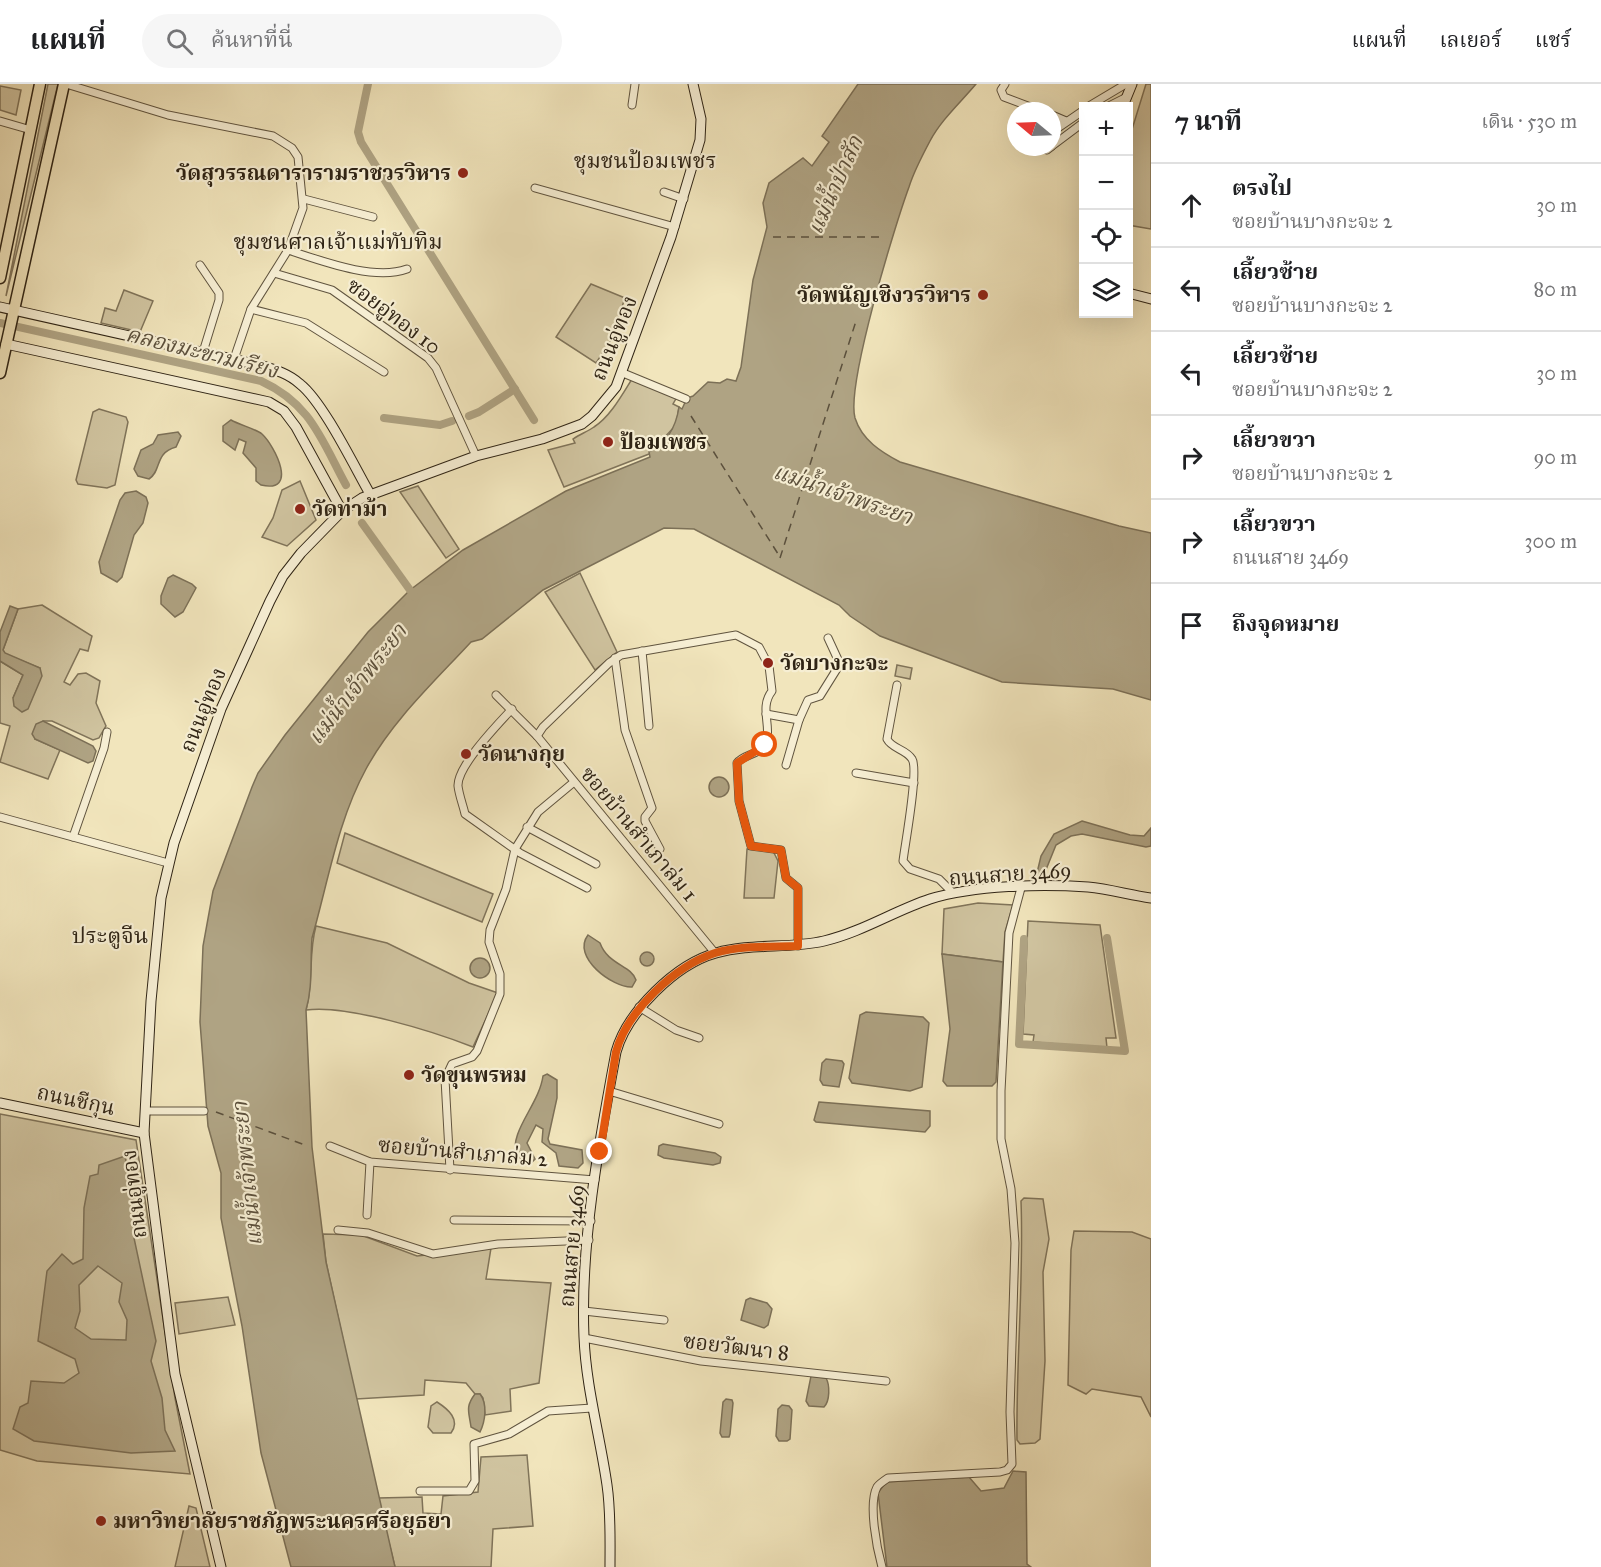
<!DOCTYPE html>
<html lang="th">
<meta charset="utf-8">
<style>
body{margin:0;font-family:"IM FELL Great Primer","Noto Serif Thai",serif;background:#f6f6f6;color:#202124}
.controls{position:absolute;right:18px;top:18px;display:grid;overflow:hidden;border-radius:0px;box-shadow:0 6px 24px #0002}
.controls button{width:54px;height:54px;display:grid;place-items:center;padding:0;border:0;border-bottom:2px solid #e0e0e0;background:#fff;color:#202124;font:30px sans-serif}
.compass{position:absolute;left:1007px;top:18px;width:54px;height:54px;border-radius:50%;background:#fff;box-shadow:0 6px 24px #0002;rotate:289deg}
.stop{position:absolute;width:18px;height:18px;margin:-14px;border:4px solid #ea580c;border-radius:50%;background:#fff}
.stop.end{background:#ea580c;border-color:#fff;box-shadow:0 2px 6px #0008}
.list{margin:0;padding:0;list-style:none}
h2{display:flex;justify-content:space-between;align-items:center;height:78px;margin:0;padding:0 24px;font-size:26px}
h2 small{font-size:20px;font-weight:400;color:#757577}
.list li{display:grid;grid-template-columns:39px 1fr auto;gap:18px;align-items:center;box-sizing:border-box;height:84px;padding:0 24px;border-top:2px solid #e0e0e0}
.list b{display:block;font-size:22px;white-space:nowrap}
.list p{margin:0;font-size:20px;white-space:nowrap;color:#757577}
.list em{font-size:20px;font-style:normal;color:#757577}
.icon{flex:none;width:33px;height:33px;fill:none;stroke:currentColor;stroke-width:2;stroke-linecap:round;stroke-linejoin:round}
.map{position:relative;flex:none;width:1151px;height:1483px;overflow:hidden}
header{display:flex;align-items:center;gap:36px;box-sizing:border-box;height:84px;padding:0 30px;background:#fff;border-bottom:2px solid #e0e0e0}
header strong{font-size:28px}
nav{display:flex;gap:33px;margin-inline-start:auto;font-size:21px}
.search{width:420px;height:54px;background:#f6f6f6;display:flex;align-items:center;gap:15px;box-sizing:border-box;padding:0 21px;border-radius:33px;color:#757577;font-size:22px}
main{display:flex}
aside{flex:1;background:#fff}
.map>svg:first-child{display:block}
.green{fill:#d0c4a0;stroke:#80745a;stroke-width:1.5}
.water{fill:#afa383;stroke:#7c7057;stroke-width:1.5;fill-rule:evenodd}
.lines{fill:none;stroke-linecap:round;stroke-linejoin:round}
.canal{stroke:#afa383;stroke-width:8}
.ferry{stroke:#5c503c;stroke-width:1.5;stroke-dasharray:8 6;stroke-linecap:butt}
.street-casing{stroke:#60543f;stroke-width:9}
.secondary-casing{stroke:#2f2415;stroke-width:11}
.primary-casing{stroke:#2f2415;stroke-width:13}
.street{stroke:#f6eed3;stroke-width:7}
.secondary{stroke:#f6eed3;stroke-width:9}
.primary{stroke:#f1e5bc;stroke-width:10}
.route{stroke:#ea580c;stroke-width:8}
.poi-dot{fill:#8f2418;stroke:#f6eed3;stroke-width:2}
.labels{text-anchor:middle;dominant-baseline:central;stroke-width:4.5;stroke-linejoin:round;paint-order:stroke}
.poi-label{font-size:21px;font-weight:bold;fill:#2f2415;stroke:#f6eed3;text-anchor:start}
.street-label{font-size:21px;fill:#2f2415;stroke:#f6eed3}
.neighbourhood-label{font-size:22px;fill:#2f2415;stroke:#f6eed3}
.water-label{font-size:22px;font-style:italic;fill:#5c503c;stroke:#f6eed3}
</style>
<header>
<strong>แผนที่</strong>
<div class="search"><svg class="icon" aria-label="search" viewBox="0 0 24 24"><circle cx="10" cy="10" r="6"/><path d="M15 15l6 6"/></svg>ค้นหาที่นี่</div>
<nav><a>แผนที่</a><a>เลเยอร์</a><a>แชร์</a></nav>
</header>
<main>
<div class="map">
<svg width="1151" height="1483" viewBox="0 0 1151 1483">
<rect width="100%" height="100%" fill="#f1e5bc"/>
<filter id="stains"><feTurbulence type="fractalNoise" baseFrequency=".00333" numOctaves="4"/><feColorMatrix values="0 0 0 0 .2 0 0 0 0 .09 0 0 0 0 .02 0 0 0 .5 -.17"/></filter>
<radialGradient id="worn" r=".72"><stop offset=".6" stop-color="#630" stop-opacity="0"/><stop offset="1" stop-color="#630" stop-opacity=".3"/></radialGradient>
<g class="green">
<path d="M 48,0 L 58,0 L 6,212 Z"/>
<path d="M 1146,0 L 1151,0 L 1151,145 L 1128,141 L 1129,55 Z"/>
<path d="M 0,2 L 21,6 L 16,31 L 0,26 Z"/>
<path d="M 591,200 L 625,214 L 610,258 L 596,279 L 556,253 Z"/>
<path d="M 124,206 L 153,217 L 140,248 L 101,239 L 105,224 L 116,227 Z"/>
<path d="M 632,295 L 677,313 L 673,320 L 679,323 L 676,341 L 649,370 L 564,403 L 548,366 L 575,359 L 573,355 C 580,350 587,348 594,343 C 610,333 622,311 632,295 Z"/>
<path d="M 99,325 L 126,333 L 128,338 L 115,401 L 107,404 L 78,400 L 76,396 L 93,328 Z"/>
<path d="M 300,397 L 316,436 L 287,462 L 262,453 L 273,434 L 282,406 Z"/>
<path d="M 418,402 L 459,465 L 446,474 L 400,408 Z"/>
<path d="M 580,489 L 617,568 L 595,586 L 545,508 Z"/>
<path d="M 42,521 L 92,552 L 88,567 L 80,565 L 64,598 L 70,601 L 78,590 L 86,589 L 100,597 L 96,619 L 106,642 L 99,654 L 93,656 L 52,637 L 43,637 L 35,655 L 60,666 L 48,695 L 0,678 L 10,642 L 0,639 L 0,577 L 23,591 L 13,614 L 40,584 L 5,570 L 3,566 L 18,525 Z"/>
<path d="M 897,581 L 912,584 L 910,595 L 895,592 Z"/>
<path d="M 345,749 L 493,810 L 482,838 L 337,779 Z"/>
<path d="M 747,765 L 773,767 L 778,777 L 774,814 L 744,814 Z"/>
<path d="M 978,819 L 1013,821 L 1005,848 L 1003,878 L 942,870 L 944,825 Z"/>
<path d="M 1028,837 L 1100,841 L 1116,954 L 1106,954 L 1107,964 L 1033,958 L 1034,951 L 1023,950 Z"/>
<path d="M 316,842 L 387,859 L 469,899 L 498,909 L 473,963 C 435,948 346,920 306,926 C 314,898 308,870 316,842 Z"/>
<path d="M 0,1030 L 136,1056 L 175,1314 L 190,1390 L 37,1377 L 0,1366 Z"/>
<path d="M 1024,1114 L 1043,1115 L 1049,1155 L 1043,1188 L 1045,1277 L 1040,1355 L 1035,1359 L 1020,1360 L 1017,1356 C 1016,1276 1024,1197 1021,1117 Z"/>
<path d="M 1074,1147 L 1132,1148 L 1151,1155 L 1151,1333 L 1141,1313 L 1092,1305 L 1086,1310 L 1068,1301 L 1071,1166 Z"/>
<path d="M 323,1150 L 361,1151 L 417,1172 L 491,1164 L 486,1195 L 551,1199 L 539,1299 L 510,1305 L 511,1327 L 485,1331 L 483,1314 L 480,1310 L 475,1310 L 466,1299 L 425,1296 L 424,1311 L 356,1315 L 326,1178 Z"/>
<path d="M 228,1213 L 235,1241 L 179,1250 L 175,1219 Z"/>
<path d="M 437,1318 C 448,1325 461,1336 451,1349 L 433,1349 L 428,1343 L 431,1322 Z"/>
<path d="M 527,1371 L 533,1442 L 493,1445 L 491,1483 L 395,1483 L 378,1414 L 422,1413 L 423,1429 L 441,1430 L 443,1412 L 478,1408 L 481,1373 Z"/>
<path d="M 189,1422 L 196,1424 L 210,1483 L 175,1483 Z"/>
</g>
<g class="water">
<path d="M 858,0 L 976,0 C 961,18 941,36 930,57 C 922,72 914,87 909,103 C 895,141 846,301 855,334 C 862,356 881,368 900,378 L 1119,442 L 1151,449 L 1151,616 L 1113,605 L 1002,598 L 880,552 L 850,532 L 839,521 L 694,445 L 664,444 L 543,506 L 482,555 L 471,558 C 434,598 392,637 366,685 C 338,736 328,798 312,854 C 310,879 313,902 306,926 L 312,1063 L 326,1178 L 395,1483 L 291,1483 L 261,1369 L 242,1242 L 221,1134 L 221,1089 L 208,1042 L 200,938 L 203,862 L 213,807 L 252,703 L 258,689 L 285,651 L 368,548 L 410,506 L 463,466 L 566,407 L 650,373 L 649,368 C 667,359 676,343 679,323 L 682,325 L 687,314 L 693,312 L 708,298 L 720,299 L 727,295 L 736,297 L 741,283 L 753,196 L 767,143 L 763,119 L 769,99 L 803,74 L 812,82 L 829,58 L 822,52 Z"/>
<path d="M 231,336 C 240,341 256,345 262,350 C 275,362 299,410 261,401 L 256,397 L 256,384 L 243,369 L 246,358 L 239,355 L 235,366 L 223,357 L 223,342 Z"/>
<path d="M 178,348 L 181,352 L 176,363 C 154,369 162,387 149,395 L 138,392 L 134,385 L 141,366 L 153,360 L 158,351 Z"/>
<path d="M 136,407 L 146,413 L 148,419 L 143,439 L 134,451 L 122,493 L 117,498 L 101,489 L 99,478 L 120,416 L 125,409 Z"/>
<path d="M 173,491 L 192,500 L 196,504 L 183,528 L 175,533 L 161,520 L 161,512 L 168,494 Z"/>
<path d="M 10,522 L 18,525 L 3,566 L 5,569 L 40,584 L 42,592 L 28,625 L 22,628 L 14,622 L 13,614 L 23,591 L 0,577 L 0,548 Z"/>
<path d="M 43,637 L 93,662 L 96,667 L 93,677 L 88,679 L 35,655 L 32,650 L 36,640 Z"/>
<circle cx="719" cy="703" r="10"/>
<path d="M 1082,737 L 1130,751 L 1144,752 L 1151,744 L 1151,762 L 1146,763 L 1082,750 L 1071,752 L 1056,761 L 1043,793 L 1036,793 L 1041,772 L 1054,750 Z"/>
<path d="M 588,851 L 600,859 C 608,881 631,881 636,896 L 632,903 C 613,904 571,873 588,851 Z"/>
<circle cx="647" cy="875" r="7"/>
<path d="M 942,870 L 1003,878 L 996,998 L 992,1002 L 947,1002 L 943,997 L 950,945 Z"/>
<circle cx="480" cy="884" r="10"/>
<path d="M 866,928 L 923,933 L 929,939 L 922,1003 L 910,1007 L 852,999 L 849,994 L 860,931 Z"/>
<path d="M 826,975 L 842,977 L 844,980 L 839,1003 L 823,1001 L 820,996 L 822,979 Z"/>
<path d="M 547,990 L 557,996 L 557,1014 L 548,1055 L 550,1060 L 582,1066 L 583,1079 L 578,1084 L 559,1082 L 556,1069 L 542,1058 L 543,1045 L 536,1041 L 527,1059 L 535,1075 L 531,1079 L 516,1072 C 509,1047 539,1021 543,992 Z"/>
<path d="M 819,1018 L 930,1027 L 930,1042 L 925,1048 L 816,1038 L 814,1036 Z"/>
<path d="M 663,1060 L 715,1069 L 721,1073 L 720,1079 L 713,1081 L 664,1074 L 658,1071 L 659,1062 Z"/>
<path d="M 125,1072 L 137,1137 L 134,1154 L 156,1257 L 151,1277 L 162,1314 L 165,1346 L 175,1367 L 131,1369 L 34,1357 L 13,1345 L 20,1323 L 28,1319 L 31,1297 L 64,1299 L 79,1289 L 75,1275 L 38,1257 L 47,1187 L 62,1170 L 73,1180 L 83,1175 L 84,1124 L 90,1092 L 98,1090 L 99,1081 ZM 98,1182 L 122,1199 L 119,1218 L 127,1236 L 126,1256 L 91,1255 L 75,1244 L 80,1227 L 79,1201 Z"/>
<path d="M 750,1214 L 767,1219 L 772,1225 L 768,1241 L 764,1244 L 741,1236 L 746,1216 Z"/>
<path d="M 811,1292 L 826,1294 C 830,1301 830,1317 824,1323 L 809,1322 L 806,1317 Z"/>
<path d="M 475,1310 L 480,1310 C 488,1320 485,1338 480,1348 L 471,1343 C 469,1328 465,1323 475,1310 Z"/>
<path d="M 726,1315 L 732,1316 L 733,1319 L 730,1350 L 729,1353 L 722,1353 L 720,1349 L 723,1318 Z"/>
<path d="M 782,1321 L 789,1322 L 792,1326 L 790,1355 L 787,1357 L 779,1357 L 776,1352 L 778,1325 Z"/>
<path d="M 1013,1387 L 1026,1388 L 1027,1480 L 1031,1483 L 887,1483 L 878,1409 L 886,1398 L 969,1393 L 981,1407 L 1004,1404 Z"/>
</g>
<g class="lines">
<g class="canal">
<path d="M 368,0 L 358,48 L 361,58 L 534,336"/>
<path d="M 0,239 L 261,297 C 311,320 321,355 346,401"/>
<path d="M 469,332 L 479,328 L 515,305"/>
<path d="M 384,334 L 440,341 L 452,337"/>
<path d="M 362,439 L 415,513"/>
<path d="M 1024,855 L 1019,960 L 1125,967 L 1107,854"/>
</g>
<g class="ferry">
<path d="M 773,153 L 882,153"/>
<path d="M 691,332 L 780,473"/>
<path d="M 780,474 L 857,234"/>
<path d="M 216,1028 L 305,1061"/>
</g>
<g class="street-casing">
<g id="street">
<path d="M 66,0 L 168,31 L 273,52 L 292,64 L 298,73 L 303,124 L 288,166 L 251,225 L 234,275"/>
<path d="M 1005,0 L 1001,6 L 1004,13 L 1041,27"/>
<path d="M 632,21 L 635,0"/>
<path d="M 1089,22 L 1126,0"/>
<path d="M 1109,22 L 1125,14"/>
<path d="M 1052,31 L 1066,37"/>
<path d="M 0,37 L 31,46"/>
<path d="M 1052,48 L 1084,26"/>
<path d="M 1052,62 L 1084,38"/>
<path d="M 1045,63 L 1047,66 L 1051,63"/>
<path d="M 535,104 L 675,143"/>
<path d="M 664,108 L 684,115"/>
<path d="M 304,115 L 373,133"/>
<path d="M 288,166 C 322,177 374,197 407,185"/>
<path d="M 200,181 L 219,209 L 219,216 L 203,268"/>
<path d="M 274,189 L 332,206 L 428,274 L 436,284 L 476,372"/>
<path d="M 251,225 L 306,239 L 384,288"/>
<path d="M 623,289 L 686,315"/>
<path d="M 642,567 L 649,642"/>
<path d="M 615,574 L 625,646 L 652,724 L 645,733 L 645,737 L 660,765"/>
<path d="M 897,601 L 887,655 C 892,665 906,665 912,675 C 919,686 905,760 903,777 L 910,785 L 939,795 L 953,809"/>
<path d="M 496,611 L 537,652 L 715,869"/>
<path d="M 512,625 C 498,640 457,682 458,702 C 459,711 463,721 465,730 L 520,769 L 587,804"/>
<path d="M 766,630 L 799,636 L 808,616 L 820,612 L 840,580 L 828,554"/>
<path d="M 537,652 L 543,643 L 609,579 L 621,571 L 736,551 L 759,563 L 769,582 L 772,607 C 758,625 774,644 764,661 C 759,671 744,670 737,679 L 739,717 L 751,762 L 781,766 L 786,794 L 798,804 L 798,862"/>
<path d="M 786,681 L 799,636"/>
<path d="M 856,689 L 914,699"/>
<path d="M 0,733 L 168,779"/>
<path d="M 527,743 L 596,780"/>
<path d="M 73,753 L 104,664 L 107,648"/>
<path d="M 639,923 L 676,946 L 699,954"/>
<path d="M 609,1007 L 719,1040"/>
<path d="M 145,1027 L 204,1027"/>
<path d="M 330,1062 L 370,1078 L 595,1096"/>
<path d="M 450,1086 L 445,995 L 452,980 L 472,973 L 477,967 L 500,910 L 500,890 L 489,858 L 490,846 L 506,805 L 515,765 L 538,728 L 574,698"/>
<path d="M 367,1131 L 370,1078"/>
<path d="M 454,1136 L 591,1137"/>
<path d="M 338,1146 L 368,1149 L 433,1170 L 498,1160 L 589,1156"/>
<path d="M 584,1227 L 664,1236"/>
<path d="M 584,1254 L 701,1277 L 886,1297"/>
<path d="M 420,1407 L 469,1407 L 475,1397 L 474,1360 L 509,1350 L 548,1327 L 592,1324"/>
<path d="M 882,1483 C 877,1465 868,1420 877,1403 C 879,1400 885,1396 888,1394 L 1000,1388 L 1007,1386 L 1012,1380 L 1010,1328 L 1015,1159 L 1011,1105 L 1001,1055 L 1001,1007 L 1009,849 L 1021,804"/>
</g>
</g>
<g class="secondary-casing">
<g id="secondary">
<path d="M 1123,22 L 1132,0"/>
<path d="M 1128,209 L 1151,215"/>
<path d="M 0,223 L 263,282 C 276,286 289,290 300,300 C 323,318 354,382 370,410"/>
<path d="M 6,260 L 269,318 L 284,327 L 296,343 L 342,427"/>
<path d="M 0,1019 L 144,1049"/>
<path d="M 221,1483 L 175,1290 L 144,1049 L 151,917 L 161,814 L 174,759 L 221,625 L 270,517 L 283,492 L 301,469 L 342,427 L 362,414 L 476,372 L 542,355 L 582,340 L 592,332 L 616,303 L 671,153 L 700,56 L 701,35 L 693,0"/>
<path d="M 610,1483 C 610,1456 611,1428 607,1401 C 600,1352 586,1303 584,1253 C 580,1160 599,1059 616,968 C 627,928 676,880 716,869 C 751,859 789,865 824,857 C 862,848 894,827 930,815 C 975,801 1041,800 1088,803 C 1109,805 1130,811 1151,814"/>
</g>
</g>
<g class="primary-casing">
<g id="primary">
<path d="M 0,194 L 40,0"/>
<path d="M 0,289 L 64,0"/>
</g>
</g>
<use href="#street" class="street"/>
<use href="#secondary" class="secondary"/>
<use href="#primary" class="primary"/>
</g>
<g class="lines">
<path class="route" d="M 600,1068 L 616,968 C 627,927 675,882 715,869 C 741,861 772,863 798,862 L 798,804 L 786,794 L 781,766 L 751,762 L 739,717 L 737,679 L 765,661"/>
</g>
<g class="poi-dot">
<circle cx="463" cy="89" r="6"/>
<circle cx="983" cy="211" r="6"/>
<circle cx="608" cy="358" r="6"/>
<circle cx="300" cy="425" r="6"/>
<circle cx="768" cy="579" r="6"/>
<circle cx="466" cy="670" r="6"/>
<circle cx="409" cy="991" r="6"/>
<circle cx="101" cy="1437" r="6"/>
</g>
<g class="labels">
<g class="poi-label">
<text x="451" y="89" text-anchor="end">วัดสุวรรณดารารามราชวรวิหาร</text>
<text x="971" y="211" text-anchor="end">วัดพนัญเชิงวรวิหาร</text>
<text x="620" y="358">ป้อมเพชร</text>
<text x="312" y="425">วัดท่าม้า</text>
<text x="780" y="579">วัดบางกะจะ</text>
<text x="478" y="670">วัดนางกุย</text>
<text x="421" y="991">วัดขุนพรหม</text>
<text x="113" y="1437">มหาวิทยาลัยราชภัฏพระนครศรีอยุธยา</text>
</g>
<g class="street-label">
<text transform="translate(394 232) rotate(37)">ซอยอู่ทอง 10</text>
<text transform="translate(614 254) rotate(-68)">ถนนอู่ทอง</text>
<text transform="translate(203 626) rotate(-68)">ถนนอู่ทอง</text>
<text transform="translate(639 750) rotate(50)">ซอยบ้านสำเภาล่ม 1</text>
<text transform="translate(1010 790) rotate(-4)">ถนนสาย 3469</text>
<text transform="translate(76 1016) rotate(12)">ถนนชีกุน</text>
<text transform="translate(463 1068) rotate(5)">ซอยบ้านสำเภาล่ม 2</text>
<text transform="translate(134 1110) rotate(-97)">ถนนอู่ทอง</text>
<text transform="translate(572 1162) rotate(-85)">ถนนสาย 3469</text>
<text transform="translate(736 1263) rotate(7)">ซอยวัฒนา 8</text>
</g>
<g class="neighbourhood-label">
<text x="645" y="76">ชุมชนป้อมเพชร</text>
<text x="338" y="157">ชุมชนศาลเจ้าแม่ทับทิม</text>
<text x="110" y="851">ประตูจีน</text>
</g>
<g class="water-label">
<text transform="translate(835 101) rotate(-66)">แม่น้ำป่าสัก</text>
<text transform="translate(202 268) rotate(14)">คลองมะขามเรียง</text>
<text transform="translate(843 410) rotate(19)">แม่น้ำเจ้าพระยา</text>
<text transform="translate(357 600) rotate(-52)">แม่น้ำเจ้าพระยา</text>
<text transform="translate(247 1090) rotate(-96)">แม่น้ำเจ้าพระยา</text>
</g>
</g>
<rect width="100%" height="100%" filter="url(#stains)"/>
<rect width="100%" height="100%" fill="url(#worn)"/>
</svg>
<div class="controls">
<button>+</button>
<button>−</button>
<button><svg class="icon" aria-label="locate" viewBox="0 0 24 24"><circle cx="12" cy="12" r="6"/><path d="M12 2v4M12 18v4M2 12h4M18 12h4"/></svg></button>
<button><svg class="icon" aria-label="layers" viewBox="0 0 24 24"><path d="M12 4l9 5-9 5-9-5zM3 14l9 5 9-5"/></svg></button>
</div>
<svg class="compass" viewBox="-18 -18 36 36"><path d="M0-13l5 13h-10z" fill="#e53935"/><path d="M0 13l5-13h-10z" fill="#757577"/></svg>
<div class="stop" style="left:765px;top:661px"></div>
<div class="stop end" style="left:600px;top:1068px"></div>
</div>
<aside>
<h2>7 นาที<small>เดิน · 530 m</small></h2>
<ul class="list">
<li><svg class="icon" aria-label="ahead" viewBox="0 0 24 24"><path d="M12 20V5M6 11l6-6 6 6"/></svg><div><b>ตรงไป</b><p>ซอยบ้านบางกะจะ 2</p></div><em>30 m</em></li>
<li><svg class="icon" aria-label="left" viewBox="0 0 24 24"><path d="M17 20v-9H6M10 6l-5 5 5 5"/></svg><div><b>เลี้ยวซ้าย</b><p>ซอยบ้านบางกะจะ 2</p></div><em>80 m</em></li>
<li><svg class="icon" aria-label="left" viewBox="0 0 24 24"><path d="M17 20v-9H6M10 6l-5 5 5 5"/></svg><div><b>เลี้ยวซ้าย</b><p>ซอยบ้านบางกะจะ 2</p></div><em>30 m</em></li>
<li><svg class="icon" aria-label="right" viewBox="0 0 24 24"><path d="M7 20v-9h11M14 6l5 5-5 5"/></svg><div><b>เลี้ยวขวา</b><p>ซอยบ้านบางกะจะ 2</p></div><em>90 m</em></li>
<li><svg class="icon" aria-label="right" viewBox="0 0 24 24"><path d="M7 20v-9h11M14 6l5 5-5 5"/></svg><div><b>เลี้ยวขวา</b><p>ถนนสาย 3469</p></div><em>300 m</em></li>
<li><svg class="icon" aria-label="arrive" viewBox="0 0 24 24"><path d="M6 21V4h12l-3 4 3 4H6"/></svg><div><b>ถึงจุดหมาย</b></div></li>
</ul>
</aside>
</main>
